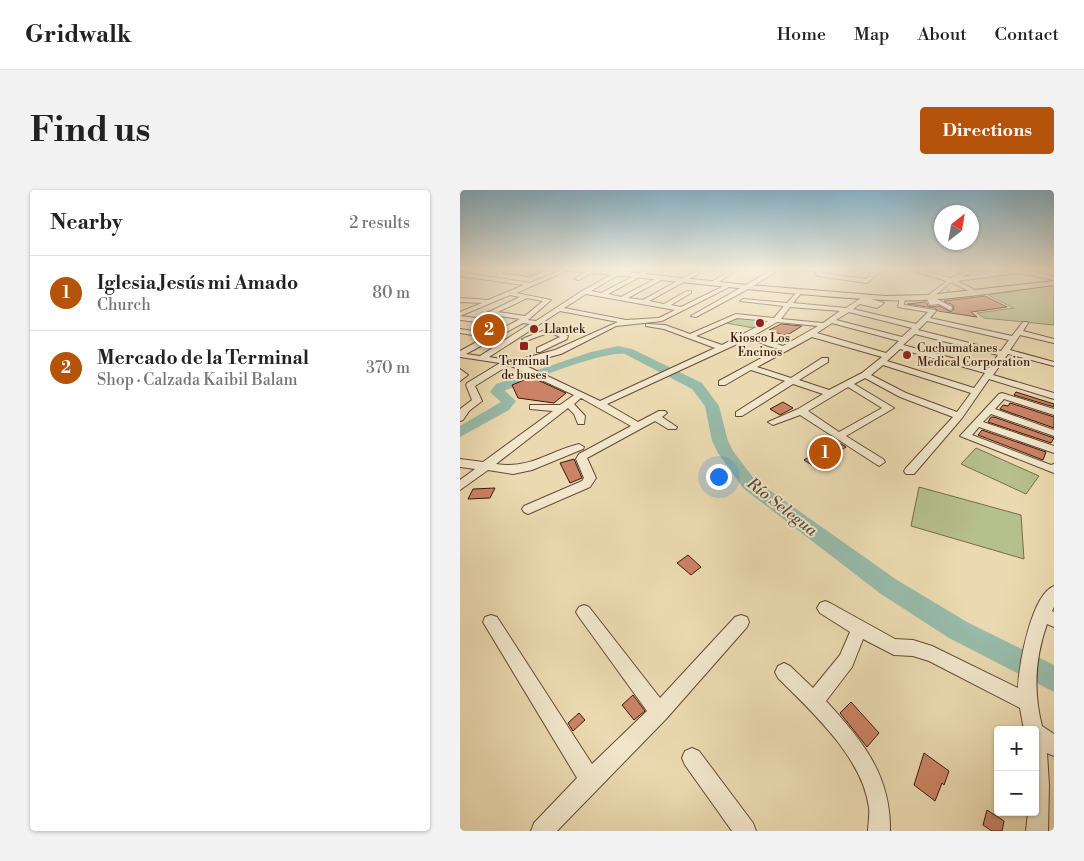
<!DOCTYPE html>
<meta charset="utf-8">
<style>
body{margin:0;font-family:"Libre Bodoni",serif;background:#f2f2f2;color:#222}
.controls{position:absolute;right:15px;bottom:15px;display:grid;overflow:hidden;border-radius:5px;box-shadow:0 1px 4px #0004}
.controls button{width:45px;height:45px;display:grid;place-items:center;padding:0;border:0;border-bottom:1px solid #e0e0e0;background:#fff;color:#222;font:25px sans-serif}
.compass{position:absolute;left:474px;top:15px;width:45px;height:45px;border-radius:50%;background:#fff;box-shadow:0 1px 4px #0004;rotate:31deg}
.you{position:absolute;left:258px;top:286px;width:18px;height:18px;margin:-12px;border:4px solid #fff;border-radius:50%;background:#1a73e8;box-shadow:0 0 0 8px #1a73e833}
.badge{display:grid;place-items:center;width:32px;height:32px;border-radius:50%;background:#b45309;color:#fff;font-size:16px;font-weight:700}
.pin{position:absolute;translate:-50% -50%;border:2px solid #fff;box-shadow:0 1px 5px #0006}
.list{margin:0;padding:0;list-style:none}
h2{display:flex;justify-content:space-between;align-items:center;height:65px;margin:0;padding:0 20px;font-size:21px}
h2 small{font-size:16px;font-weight:400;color:#767676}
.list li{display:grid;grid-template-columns:32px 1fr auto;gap:15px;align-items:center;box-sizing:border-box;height:75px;padding:0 20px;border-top:1px solid #e0e0e0}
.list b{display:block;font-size:19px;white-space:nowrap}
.list p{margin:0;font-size:16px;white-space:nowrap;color:#767676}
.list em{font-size:16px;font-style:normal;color:#767676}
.map{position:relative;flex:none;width:594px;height:641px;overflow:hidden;border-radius:5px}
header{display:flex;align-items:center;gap:30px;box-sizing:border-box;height:70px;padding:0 25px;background:#fff;border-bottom:1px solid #e0e0e0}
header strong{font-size:24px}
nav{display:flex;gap:28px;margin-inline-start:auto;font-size:18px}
.intro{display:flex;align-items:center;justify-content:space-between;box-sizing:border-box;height:120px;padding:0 30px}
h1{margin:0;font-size:35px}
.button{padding:12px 22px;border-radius:5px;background:#b45309;color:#fff;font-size:18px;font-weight:700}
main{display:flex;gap:30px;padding:0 30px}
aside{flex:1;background:#fff;border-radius:5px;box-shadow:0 1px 4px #0004}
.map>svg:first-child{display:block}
.green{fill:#b6c08d;stroke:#776c4c}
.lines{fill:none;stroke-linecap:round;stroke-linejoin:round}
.river{fill:#98bbaa;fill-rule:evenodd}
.building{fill:#cb8366;stroke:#38190a}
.minor-tunnel{stroke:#c7b390;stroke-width:5.5;stroke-dasharray:5.5 3;stroke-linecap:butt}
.minor-casing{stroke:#654934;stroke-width:2}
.major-casing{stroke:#38190a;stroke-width:2}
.minor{fill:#f2e7cc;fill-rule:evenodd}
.major{fill:#ebdab1;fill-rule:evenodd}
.poi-dot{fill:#8f2418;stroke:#f2e7cc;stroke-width:2}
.labels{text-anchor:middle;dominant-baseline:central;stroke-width:4;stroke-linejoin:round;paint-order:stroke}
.far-poi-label{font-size:12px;fill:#38190a;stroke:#f2e7cc;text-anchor:start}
.water-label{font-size:16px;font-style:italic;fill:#554a3a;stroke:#f2e7cc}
</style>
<header>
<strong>Gridwalk</strong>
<nav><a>Home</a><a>Map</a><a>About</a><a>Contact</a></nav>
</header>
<div class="intro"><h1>Find us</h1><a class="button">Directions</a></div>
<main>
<aside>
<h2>Nearby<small>2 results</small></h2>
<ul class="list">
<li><span class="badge">1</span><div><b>Iglesia Jesús mi Amado</b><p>Church</p></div><em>80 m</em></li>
<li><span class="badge">2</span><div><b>Mercado de la Terminal</b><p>Shop · Calzada Kaibil Balam</p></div><em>370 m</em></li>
</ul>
</aside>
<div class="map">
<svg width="594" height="641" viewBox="0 0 594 641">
<rect width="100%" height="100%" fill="#ebdab1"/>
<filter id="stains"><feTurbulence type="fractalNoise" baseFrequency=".004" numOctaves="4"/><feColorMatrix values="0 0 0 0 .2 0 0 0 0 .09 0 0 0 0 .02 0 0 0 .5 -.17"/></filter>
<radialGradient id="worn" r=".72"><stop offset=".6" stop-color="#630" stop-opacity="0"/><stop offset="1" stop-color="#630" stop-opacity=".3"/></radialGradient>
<g class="green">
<path d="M 594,95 L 594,135 L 524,128 L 517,123 L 554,118 L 528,105 Z"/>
<path d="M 277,127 L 310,131 L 299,139 L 266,133 Z"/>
<path d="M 516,258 L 579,286 L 566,304 L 501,274 Z"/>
<path d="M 459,297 L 561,325 L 564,369 L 451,336 Z"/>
</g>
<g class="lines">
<path class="river" d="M 158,156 L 172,159 L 242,193 L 259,216 L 268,251 L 273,261 L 295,290 L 437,390 L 507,432 L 594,475 L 594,502 L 489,448 L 421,404 L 283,298 L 258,263 L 252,251 L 245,216 L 232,199 L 165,164 C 144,160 69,191 46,200 L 45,201 L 56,211 L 49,220 L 0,247 L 0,236 L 41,212 L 30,202 L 36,194 L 131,162 Z"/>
</g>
<g class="building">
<path d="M 58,78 L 64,78 L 84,81 L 69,87 L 42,83 Z"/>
<path d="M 525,106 L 547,117 L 511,122 L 517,127 L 478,121 L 475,118 L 447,114 L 466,112 L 469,117 L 479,116 L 491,122 L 494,119 L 493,115 L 484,111 Z"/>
<path d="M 321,134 L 342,136 L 329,144 L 323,145 L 309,140 Z"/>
<path d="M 71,187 L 106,203 L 94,213 L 58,208 L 52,195 Z"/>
<path d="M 556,202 L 594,214 L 594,217 L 554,205 Z"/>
<path d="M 323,212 L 333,218 L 320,225 L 310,219 Z"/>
<path d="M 550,213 L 594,227 L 594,238 L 540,219 L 543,215 L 548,216 Z"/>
<path d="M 531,227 L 534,227 L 594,248 L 591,253 L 528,232 Z"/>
<path d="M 522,240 L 586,262 L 583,270 L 518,245 Z"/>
<path d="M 375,250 L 386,257 L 355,277 L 344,270 Z"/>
<path d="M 114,269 L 122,288 L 110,293 L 100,273 Z"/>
<path d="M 35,298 L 30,308 L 8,309 L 13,299 Z"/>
<path d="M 228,365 L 241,377 L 231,385 L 217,373 Z"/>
<path d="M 173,505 L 185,521 L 174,530 L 162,515 Z"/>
<path d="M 391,512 L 419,543 L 407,557 L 380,523 Z"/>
<path d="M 119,523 L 125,530 L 113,541 L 108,533 Z"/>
<path d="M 464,563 L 489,581 L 484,595 L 482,593 L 475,611 L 454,595 Z"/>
<path d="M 527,620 L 544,631 L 542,641 L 532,641 L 523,635 Z"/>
</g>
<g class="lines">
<path class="minor-tunnel" d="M 486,100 L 490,102"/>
<g class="minor-casing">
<g id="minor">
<path d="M 107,78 L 113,78 L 56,103 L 91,110 L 68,130 L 76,131 L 122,101 L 156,82 L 158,85 L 131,101 L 141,103 L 190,78 L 196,78 L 148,104 L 161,107 L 199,87 L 203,87 L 203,89 L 168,108 L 183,110 L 234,82 L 238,82 L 238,84 L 189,111 L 204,114 L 227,101 L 231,101 L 231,103 L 211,115 L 221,117 L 268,94 L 273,95 L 202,131 L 156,136 L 101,164 L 62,174 L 140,211 L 255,158 L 204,139 L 186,136 L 186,134 L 205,135 L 230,144 L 276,124 L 314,128 L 324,116 L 280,111 L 283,109 L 327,113 L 339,100 L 342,102 L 333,113 L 386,118 L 406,105 L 408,108 L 424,113 L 417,118 L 400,114 L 393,119 L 456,134 L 468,122 L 438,117 L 440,107 L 445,108 L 444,115 L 475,120 L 476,121 L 470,128 L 552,146 L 563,132 L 567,132 L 568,133 L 563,141 L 594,149 L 594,153 L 560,145 L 550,160 L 594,172 L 594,176 L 548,164 L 533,185 L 594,203 L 594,209 L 529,189 L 502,228 L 454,284 L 446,284 L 444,281 L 446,278 L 493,227 L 440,207 L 405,188 L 394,194 L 434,218 L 386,246 L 423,269 L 425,272 L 419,276 L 340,225 L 313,235 L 308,232 L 338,219 L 363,204 L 333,194 L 282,226 L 276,226 L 276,222 L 325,191 L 291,180 L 265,195 L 259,195 L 259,191 L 318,159 L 288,149 L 147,214 L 178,232 L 199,221 L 205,221 L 207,223 L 202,227 L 217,237 L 216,239 L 208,239 L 195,231 L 127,268 L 136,288 L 130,297 L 68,324 L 64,322 L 62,319 L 64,316 L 122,291 L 124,288 L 116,269 L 119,264 L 171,236 L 121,208 L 114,214 L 125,226 L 124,234 L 118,234 L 114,224 L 108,218 L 36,274 C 71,279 87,262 119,254 L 124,257 L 123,259 L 72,280 L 53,284 L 28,280 L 0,300 L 0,290 L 15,279 L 0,277 L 0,269 L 23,272 L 93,221 L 70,219 L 70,215 L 100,215 L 114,205 L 49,175 L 15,196 L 22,211 L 9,221 L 3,230 L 0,231 L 0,219 L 12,210 L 6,195 L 7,193 L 40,173 L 0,167 L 0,161 L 26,147 L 0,143 L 0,139 L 32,144 L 60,129 L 32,125 L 17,132 L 0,130 L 0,126 L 16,128 L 60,107 L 50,105 L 0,126 L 0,122 L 22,113 L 0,112 L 0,108 L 28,110 L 64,95 L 0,86 L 0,82 L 70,93 ZM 126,104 L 215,120 L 199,128 L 166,130 L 104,118 ZM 67,108 L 83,111 L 65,126 L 38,122 ZM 330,117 L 380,121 L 363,133 L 321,129 ZM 100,121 L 158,132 L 95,160 L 54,171 L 29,167 ZM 389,122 L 452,138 L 442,147 L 376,130 ZM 277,128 L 308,131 L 262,155 L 236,146 ZM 467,131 L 549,150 L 541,161 L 458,140 ZM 317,132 L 358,136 L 323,156 L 293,146 ZM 63,133 L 70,134 L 20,166 L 6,164 ZM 372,133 L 439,151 L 426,163 L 357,143 ZM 455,144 L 538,165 L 529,178 L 443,155 ZM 352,147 L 422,167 L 402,183 L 369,200 L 339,190 L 368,172 L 368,168 L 362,168 L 331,188 L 297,177 ZM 440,159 L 525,183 L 514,198 L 427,171 ZM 423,175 L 511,203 L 497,222 L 446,203 L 411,185 ZM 388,197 L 422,218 L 379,242 L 348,221 Z"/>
<path d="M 274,78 L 280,78 L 254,95 L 250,95 L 250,93 Z"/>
<path d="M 336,78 L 360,79 L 367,78 L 362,83 L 406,89 L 412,83 L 381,78 L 416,80 L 431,78 L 418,83 L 407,93 L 358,86 L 355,84 L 357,82 Z"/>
<path d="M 443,78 L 450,78 L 490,88 L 502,83 L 487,78 L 507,81 L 513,78 L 519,78 L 502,87 L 564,78 L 562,80 L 594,86 L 594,90 L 558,83 L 497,91 L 517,101 L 515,104 L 491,92 L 473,107 L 492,117 L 492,119 L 490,120 L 479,114 L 470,115 L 466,107 L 487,91 Z"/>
<path d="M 130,80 L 135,81 L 119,90 L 114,89 Z"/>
<path d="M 310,81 L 315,82 L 290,98 L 236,127 L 231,126 Z"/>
<path d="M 85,140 L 97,140 L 108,146 L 107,149 L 80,162 L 77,162 L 77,158 L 100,147 L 94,144 L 85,144 L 66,151 L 62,149 Z"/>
<path d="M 0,179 L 8,185 L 0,191 Z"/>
<path d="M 542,203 L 594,219 L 594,225 L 544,209 L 535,219 L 594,240 L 594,246 L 531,224 L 523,232 L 594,256 L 594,263 L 519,237 L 512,245 L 591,275 L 594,274 L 594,283 L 500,246 L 539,204 Z"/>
<path d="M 594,396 L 594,417 L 592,421 L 594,422 L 594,437 L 587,434 C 575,468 573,501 582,536 L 594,544 L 594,566 L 587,563 L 589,595 L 588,641 L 566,641 L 568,622 L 575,622 L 575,540 L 564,540 L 560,518 L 469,471 L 453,466 L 434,465 L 403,449 L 392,477 L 366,511 C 402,550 431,585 430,641 L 408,641 C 408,634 410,625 409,618 C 403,568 352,522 318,488 L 315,482 L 318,476 L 324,473 L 330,476 L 353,498 L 380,465 L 390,442 L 360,423 L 357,418 L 360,413 L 365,411 L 370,413 L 435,449 L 453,450 L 472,456 L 558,498 C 559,475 571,405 594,396 Z"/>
<path d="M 124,415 L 129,417 L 200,508 L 275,427 L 281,425 L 287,427 L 289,432 L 287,437 L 206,529 L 97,641 L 71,641 L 74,633 L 117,588 L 23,432 L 25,427 L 31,425 L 37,427 L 132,574 L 187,521 L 119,427 L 116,422 L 119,417 Z"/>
<path d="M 232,558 L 239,561 L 293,633 L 296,641 L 272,641 L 225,575 L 222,568 L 225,561 Z"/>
</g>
</g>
<g class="major-casing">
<path id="major" d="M 92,78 L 128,78 L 288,95 L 425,106 L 469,105 L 594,91 L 594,95 C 538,102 480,113 424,110 C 314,105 204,88 95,80 Z"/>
</g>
<use href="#minor" class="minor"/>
<use href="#major" class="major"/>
</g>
<linearGradient id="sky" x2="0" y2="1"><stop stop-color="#88b7cf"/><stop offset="0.47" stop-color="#f6eedc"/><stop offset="1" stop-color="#f6eedc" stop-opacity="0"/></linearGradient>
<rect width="594" height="167" fill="url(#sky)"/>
<g class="poi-dot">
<circle cx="300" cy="133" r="5"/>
<circle cx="74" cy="139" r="5"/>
<rect x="59" y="151" width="10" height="10" rx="2.5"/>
<circle cx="447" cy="165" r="5"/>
</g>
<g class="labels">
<g class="far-poi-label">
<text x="84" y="139">Llantek</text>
<text x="300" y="148" text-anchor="middle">Kiosco Los<tspan x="300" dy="14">Encinos</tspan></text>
<text x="457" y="158">Cuchumatanes<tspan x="457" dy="14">Medical Corporation</tspan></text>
<text x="64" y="171" text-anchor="middle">Terminal<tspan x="64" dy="14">de buses</tspan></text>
</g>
<g class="water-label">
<text transform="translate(322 317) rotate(38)">Río Selegua</text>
</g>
</g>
<rect width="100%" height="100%" filter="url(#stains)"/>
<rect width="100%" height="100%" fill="url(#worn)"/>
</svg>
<div class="controls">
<button>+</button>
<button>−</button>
</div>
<svg class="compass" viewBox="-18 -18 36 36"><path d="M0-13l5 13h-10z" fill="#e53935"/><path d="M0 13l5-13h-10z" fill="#767676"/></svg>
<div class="you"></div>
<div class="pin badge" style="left:365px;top:263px">1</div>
<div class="pin badge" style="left:29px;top:140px">2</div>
</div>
</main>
